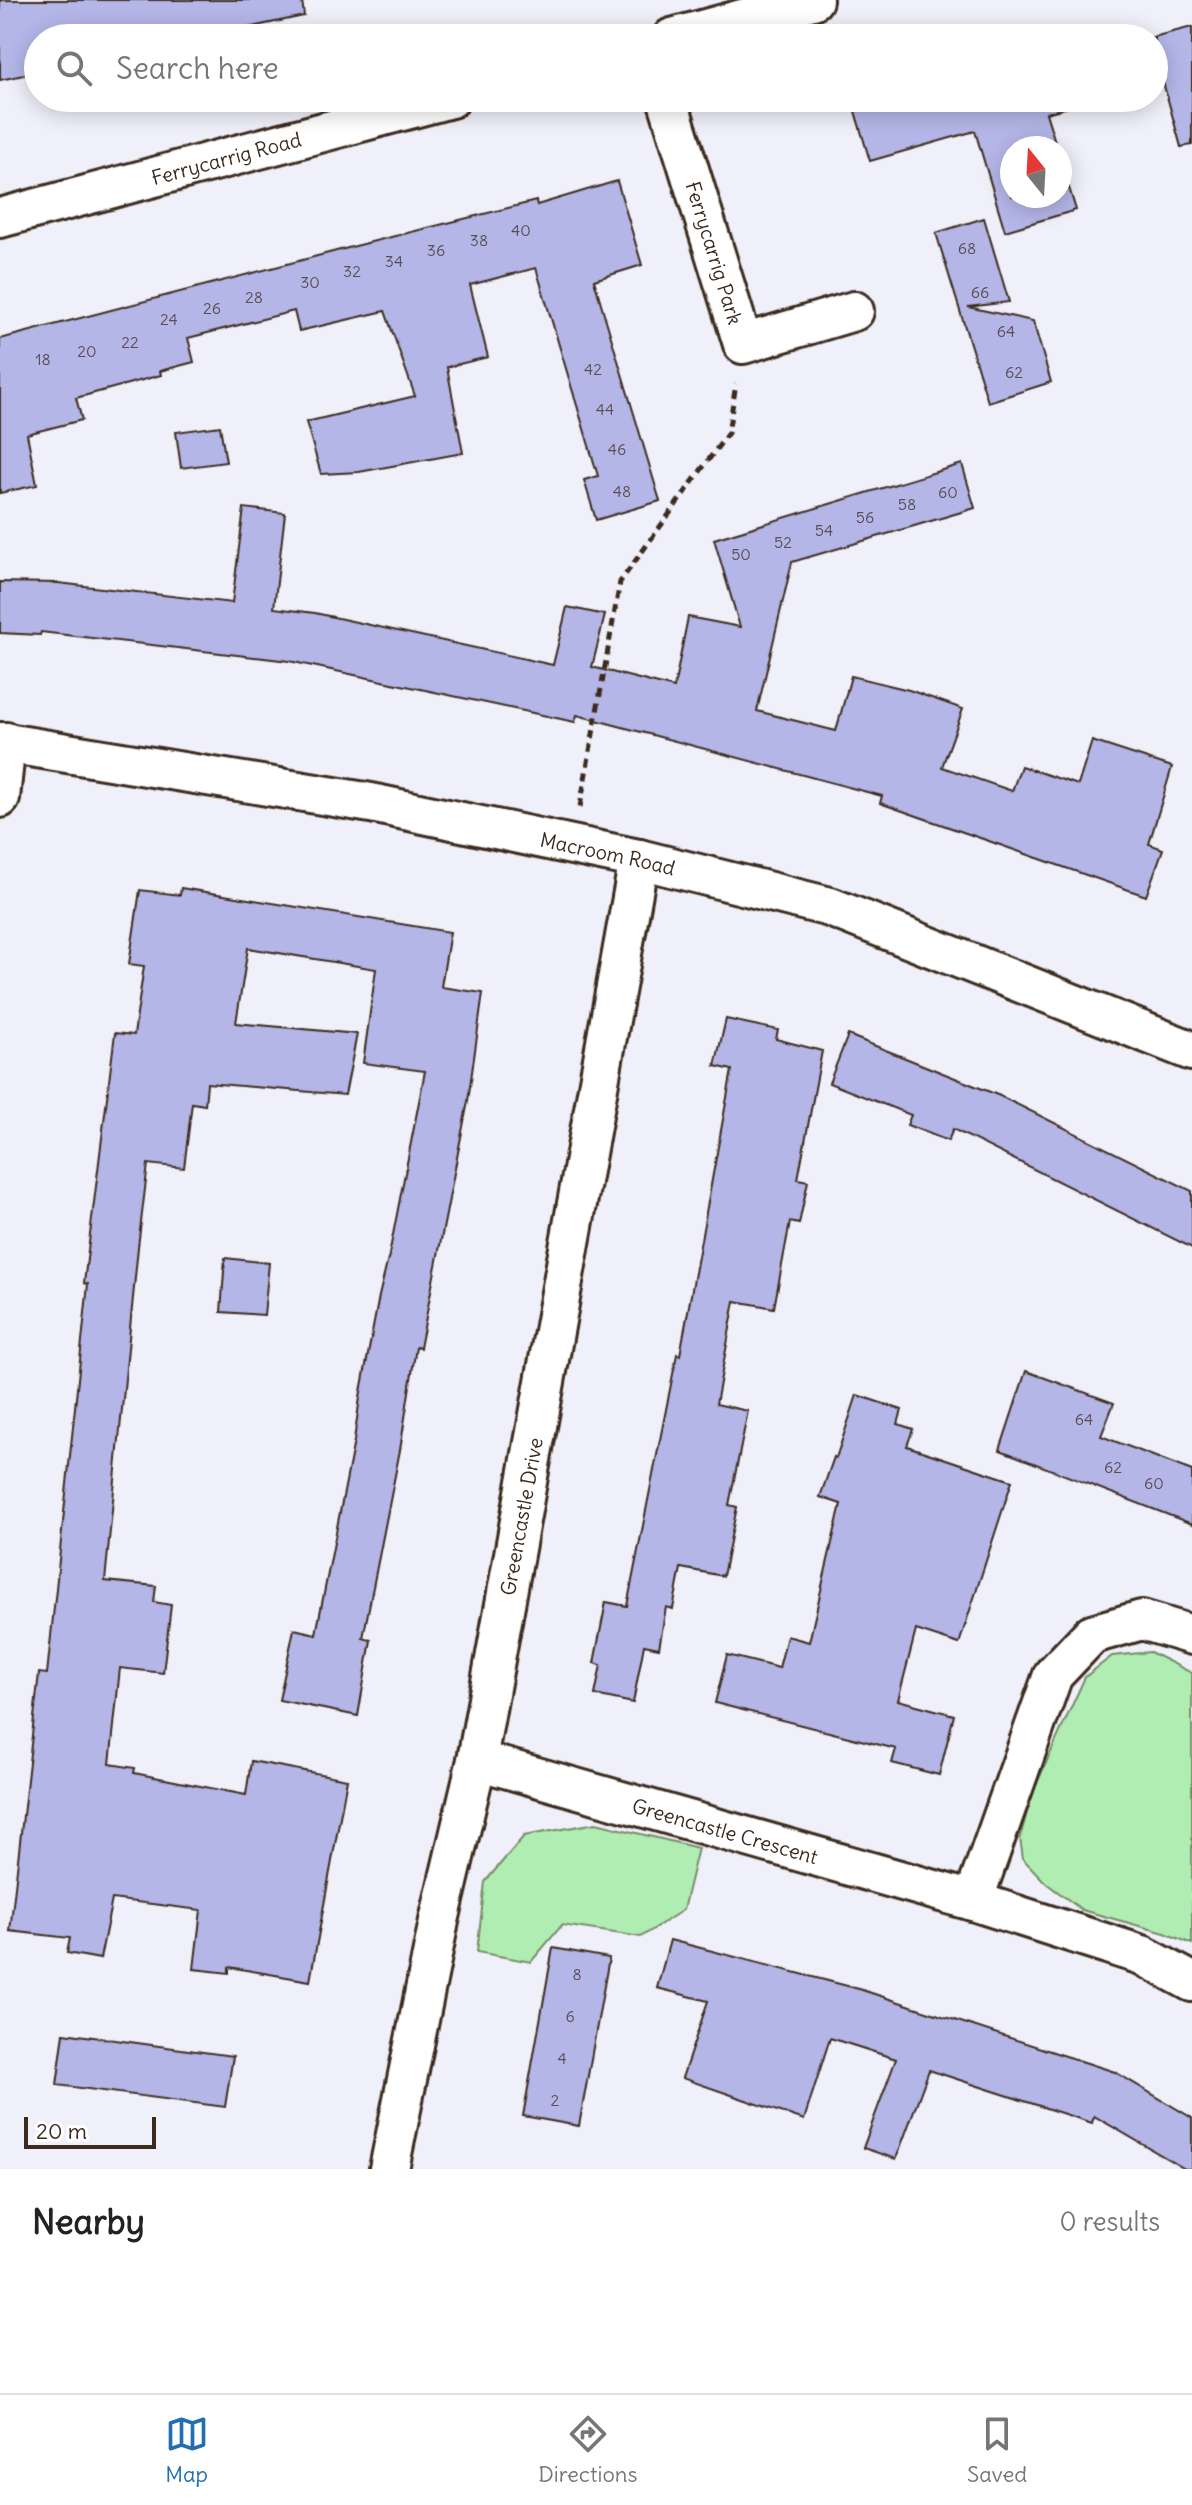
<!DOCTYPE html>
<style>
body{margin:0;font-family:Delius,sans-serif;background:#f6f6f6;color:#222}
.compass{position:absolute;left:1000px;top:136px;width:72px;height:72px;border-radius:50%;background:#fff;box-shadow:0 4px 20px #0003;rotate:342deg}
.scale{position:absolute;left:24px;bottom:20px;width:132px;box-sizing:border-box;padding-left:8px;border:4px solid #3b2a1e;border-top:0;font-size:22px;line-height:28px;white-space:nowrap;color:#3b2a1e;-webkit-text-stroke:6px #fff;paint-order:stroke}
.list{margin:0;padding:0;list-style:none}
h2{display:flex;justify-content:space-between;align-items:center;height:104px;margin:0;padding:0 32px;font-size:34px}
h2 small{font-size:26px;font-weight:400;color:#767676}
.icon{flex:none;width:44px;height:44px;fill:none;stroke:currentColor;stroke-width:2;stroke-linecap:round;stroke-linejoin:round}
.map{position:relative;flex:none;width:1192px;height:2169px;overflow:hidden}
.search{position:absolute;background:#fff;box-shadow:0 4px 20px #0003;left:24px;right:24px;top:24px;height:88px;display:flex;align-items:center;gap:20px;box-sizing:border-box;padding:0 28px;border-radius:44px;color:#767676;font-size:30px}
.sheet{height:224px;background:#fff}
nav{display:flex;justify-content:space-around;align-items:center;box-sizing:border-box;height:112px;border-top:2px solid #e0e0e0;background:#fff;font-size:22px;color:#767676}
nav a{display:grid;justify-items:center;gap:4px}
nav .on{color:#1f6fb2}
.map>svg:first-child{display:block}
.green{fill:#b0edb2;stroke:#768c68;stroke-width:2}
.building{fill:#b4b6e8;stroke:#3b2a1e;stroke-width:2}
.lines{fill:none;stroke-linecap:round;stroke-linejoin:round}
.street-casing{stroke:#3b2a1e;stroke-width:44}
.path{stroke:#3b2a1e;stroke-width:5;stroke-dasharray:8 6;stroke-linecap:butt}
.street{stroke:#fff;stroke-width:38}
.labels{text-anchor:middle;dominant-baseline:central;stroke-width:6;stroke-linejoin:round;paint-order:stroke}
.number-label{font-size:16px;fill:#594d50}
.street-label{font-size:20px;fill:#3b2a1e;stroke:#fff}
</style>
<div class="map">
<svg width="1192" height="2169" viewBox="0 0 1192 2169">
<rect width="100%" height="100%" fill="#f0f0fa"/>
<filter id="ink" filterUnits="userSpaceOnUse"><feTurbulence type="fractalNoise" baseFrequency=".0125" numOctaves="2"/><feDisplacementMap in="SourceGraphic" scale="16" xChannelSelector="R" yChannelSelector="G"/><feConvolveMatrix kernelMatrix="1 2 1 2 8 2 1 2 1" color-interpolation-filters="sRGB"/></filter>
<g filter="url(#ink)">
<g class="green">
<path d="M 1150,1652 L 1192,1673 L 1192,1944 L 1165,1933 L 1082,1910 L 1046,1883 L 1023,1859 L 1020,1838 L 1032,1794 L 1085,1677 L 1112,1656 Z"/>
<path d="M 596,1823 L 698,1848 L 683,1910 L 641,1937 L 562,1925 L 531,1962 L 477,1952 L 485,1882 L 524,1836 Z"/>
</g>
<g class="building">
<path d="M 0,0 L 302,0 L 304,16 L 199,38 L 38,38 L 38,72 L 0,80 Z"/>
<path d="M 1192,27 L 1192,145 L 1181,147 L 1163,82 L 1154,84 L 1154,38 L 1149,38 Z"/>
<path d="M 851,98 L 1102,98 L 1046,113 L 1057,148 L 1012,148 L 1012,196 L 1060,196 L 1060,159 L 1076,210 L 1005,231 L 975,131 L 870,161 Z"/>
<path d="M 617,181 L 642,265 L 594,280 L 660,501 L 596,520 L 584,480 L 598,476 L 536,268 L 470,285 L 488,357 L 447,367 L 463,453 L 359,472 L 321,474 L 306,422 L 415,396 L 385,311 L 299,331 L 294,311 L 188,338 L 194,362 L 160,371 L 161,375 L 76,398 L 82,420 L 27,434 L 37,485 L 0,493 L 0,339 L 367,243 L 536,201 L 537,205 Z"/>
<path d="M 984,218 L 1009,302 L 968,307 L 1033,321 L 1051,382 L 988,402 L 936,233 Z"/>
<path d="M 220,426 L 226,462 L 181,468 L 176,432 Z"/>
<path d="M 962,464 L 975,508 L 792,562 L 757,711 L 836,731 L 851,676 L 909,690 L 963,709 L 942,767 L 1012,791 L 1021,766 L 1078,785 L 1092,741 L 1172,767 L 1149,844 L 1163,849 L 1146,896 L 880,803 L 882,796 L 577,715 L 575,722 L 289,661 L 41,632 L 40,635 L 0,633 L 0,582 L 58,583 L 232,603 L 244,508 L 285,513 L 274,608 L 315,613 L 553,665 L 567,607 L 605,615 L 592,667 L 674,688 L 688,617 L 740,627 L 714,539 Z"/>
<path d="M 181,888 L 450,932 L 441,987 L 483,993 L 468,1101 L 420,1348 L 416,1347 L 400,1450 L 363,1638 L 371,1640 L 358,1716 L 279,1700 L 294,1629 L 316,1634 L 354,1441 L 360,1397 L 379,1296 L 389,1255 L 425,1071 L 363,1063 L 376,969 L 248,948 L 236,1023 L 357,1034 L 345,1095 L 207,1083 L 205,1105 L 192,1103 L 184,1168 L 148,1164 L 138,1247 L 105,1581 L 156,1586 L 154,1602 L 171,1605 L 163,1673 L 120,1668 L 110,1764 L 135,1768 L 134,1773 L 246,1795 L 251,1761 L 347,1779 L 310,1981 L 229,1967 L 229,1973 L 194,1969 L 201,1910 L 112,1899 L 100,1959 L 67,1953 L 70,1938 L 10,1931 L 39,1673 L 47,1674 L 88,1284 L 84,1283 L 115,1033 L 134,1035 L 144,966 L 129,964 L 140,890 L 180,895 Z"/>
<path d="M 726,1019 L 778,1030 L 776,1039 L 822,1051 L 798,1179 L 808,1181 L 799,1224 L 790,1222 L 774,1308 L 735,1301 L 716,1404 L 748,1411 L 729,1505 L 737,1507 L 723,1576 L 681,1568 L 673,1609 L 666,1607 L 659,1648 L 644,1645 L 633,1703 L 595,1695 L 601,1665 L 594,1663 L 606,1602 L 627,1606 L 677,1354 L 680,1355 L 732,1070 L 715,1066 Z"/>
<path d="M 848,1035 L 1000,1096 L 1192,1191 L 1192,1248 L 953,1129 L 948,1141 L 907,1125 L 911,1115 L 829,1083 Z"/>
<path d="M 225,1258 L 269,1263 L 264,1315 L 221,1312 Z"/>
<path d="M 1026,1371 L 1114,1403 L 1101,1436 L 1192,1471 L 1192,1524 L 1000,1450 Z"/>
<path d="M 857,1395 L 902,1410 L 898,1424 L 913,1429 L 907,1446 L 1012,1481 L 959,1644 L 916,1630 L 898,1700 L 954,1715 L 939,1775 L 892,1763 L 896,1749 L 715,1703 L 727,1655 L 779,1668 L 787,1636 L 809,1642 L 841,1504 L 820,1497 L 834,1457 L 836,1458 Z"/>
<path d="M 670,1940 L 859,1989 L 1115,2072 L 1192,2118 L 1192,2169 L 1185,2169 L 1094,2116 L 1092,2123 L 929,2070 L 896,2159 L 863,2148 L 896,2059 L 830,2038 L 804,2120 L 682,2078 L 708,2001 L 657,1988 Z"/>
<path d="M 553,1948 L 609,1958 L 579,2126 L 523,2116 Z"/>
<path d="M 64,2033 L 233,2056 L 225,2107 L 57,2085 Z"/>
</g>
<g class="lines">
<g class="street-casing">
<g id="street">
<path d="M 672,38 L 813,0"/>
<path id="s1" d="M 667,98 L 743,344 L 854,311"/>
<path id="s2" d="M 0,218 L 451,98"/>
<path id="s3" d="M 0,742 L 371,803 L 639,859 L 830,907 L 1192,1051"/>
<path d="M 0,798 L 6,742"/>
<path id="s4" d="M 477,1760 L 973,1901 L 1142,1955 L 1192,1982"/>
<path d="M 973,1901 L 1053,1675 L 1092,1634 L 1142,1620 L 1192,1635"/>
<path id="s5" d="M 389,2169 L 439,1921 L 477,1760 L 639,859"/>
</g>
</g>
<path class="path" d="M 580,807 L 620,582 L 728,433 L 736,384"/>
<use href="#street" class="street"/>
</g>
</g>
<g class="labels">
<g class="number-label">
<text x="521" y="230">40</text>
<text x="479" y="240">38</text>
<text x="967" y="248">68</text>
<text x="436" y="250">36</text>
<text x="394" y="261">34</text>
<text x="352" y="271">32</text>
<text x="310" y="282">30</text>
<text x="980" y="292">66</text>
<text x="254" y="297">28</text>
<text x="212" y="308">26</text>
<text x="169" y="319">24</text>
<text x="1006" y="331">64</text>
<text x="130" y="342">22</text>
<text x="87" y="351">20</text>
<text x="43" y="359">18</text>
<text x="593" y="369">42</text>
<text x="1014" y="372">62</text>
<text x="605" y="409">44</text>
<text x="617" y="449">46</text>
<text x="622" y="491">48</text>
<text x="948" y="492">60</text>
<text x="907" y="504">58</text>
<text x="865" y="517">56</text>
<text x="824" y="530">54</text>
<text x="783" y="542">52</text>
<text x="741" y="554">50</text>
<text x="1084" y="1419">64</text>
<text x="1113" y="1467">62</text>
<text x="1154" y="1483">60</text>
<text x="577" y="1974">8</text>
<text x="570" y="2016">6</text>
<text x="562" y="2058">4</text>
<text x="555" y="2100">2</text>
</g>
<g class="street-label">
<text stroke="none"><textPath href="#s2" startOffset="234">Ferrycarrig Road</textPath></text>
<text stroke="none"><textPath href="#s1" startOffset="162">Ferrycarrig Park</textPath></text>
<text stroke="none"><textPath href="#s3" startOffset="618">Macroom Road</textPath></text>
<text stroke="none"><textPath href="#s5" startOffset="666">Greencastle Drive</textPath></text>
<text stroke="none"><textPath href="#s4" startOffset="258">Greencastle Crescent</textPath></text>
</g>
</g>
</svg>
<svg class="compass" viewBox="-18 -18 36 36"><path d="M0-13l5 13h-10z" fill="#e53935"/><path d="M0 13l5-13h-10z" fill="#767676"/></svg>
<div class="scale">20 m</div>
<div class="search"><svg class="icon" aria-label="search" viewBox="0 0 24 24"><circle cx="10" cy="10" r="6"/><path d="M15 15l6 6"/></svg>Search here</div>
</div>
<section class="sheet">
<h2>Nearby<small>0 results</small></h2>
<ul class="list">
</ul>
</section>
<nav>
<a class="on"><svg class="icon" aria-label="map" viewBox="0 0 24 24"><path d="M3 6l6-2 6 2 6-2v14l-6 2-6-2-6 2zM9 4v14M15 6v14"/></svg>Map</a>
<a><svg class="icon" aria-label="directions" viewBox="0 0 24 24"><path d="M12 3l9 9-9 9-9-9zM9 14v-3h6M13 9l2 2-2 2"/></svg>Directions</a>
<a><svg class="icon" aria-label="saved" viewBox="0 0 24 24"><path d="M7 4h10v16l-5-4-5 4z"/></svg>Saved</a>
</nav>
